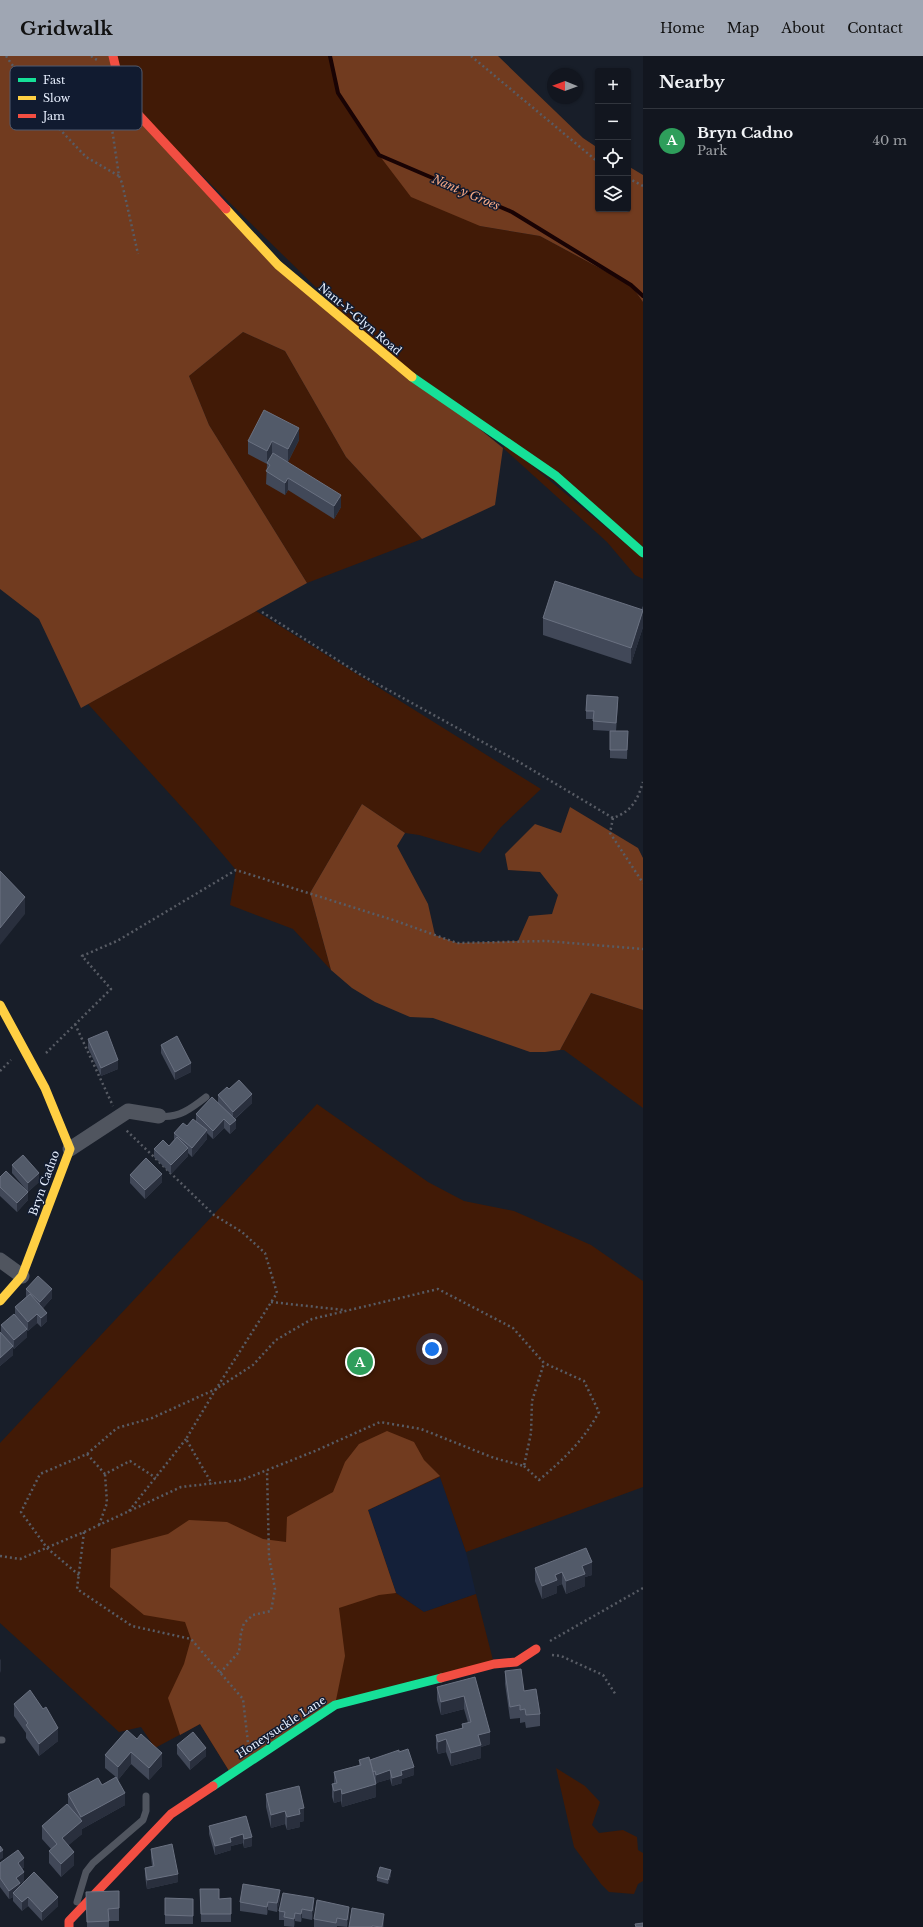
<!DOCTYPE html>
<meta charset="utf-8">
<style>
body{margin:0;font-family:"Libre Baskerville",serif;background:#1f232c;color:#f1f3f6}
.controls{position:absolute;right:12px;top:12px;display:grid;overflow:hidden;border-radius:4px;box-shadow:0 1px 3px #0004}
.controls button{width:36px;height:36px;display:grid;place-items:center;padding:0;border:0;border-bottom:1px solid #31353d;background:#12161f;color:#f1f3f6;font:20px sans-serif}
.compass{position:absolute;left:547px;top:12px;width:36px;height:36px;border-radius:50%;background:#12161f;box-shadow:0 1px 3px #0004;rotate:271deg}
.you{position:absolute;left:432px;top:1293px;width:14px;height:14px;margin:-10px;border:3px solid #fff;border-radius:50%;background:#1a73e8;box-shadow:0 0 0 6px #1a73e833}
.badge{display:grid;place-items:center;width:26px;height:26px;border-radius:50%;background:#9fa6b3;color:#fff;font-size:13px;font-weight:700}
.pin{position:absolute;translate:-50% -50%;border:2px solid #fff;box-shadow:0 1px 4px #0006}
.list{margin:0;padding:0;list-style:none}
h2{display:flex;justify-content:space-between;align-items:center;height:52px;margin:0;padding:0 16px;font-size:17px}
h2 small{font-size:13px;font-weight:400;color:#9c9fa4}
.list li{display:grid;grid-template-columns:26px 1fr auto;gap:12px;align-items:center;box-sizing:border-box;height:64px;padding:0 16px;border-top:1px solid #31353d}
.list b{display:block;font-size:15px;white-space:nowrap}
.list p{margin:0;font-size:13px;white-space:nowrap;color:#9c9fa4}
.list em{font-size:13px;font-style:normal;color:#9c9fa4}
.icon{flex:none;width:22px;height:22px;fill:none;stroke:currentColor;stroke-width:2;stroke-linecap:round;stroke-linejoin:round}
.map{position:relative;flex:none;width:643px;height:1871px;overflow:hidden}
header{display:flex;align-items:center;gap:24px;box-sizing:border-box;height:56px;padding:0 20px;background:#9fa6b3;color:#111}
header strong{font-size:19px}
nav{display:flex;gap:22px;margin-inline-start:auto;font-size:14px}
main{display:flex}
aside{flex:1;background:#12161f}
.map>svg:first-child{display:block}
.built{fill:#142039}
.green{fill:#411a06}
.forest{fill:#713b1f}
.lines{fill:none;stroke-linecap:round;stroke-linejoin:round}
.stream{stroke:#190304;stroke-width:4}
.path{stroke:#585c65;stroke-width:2.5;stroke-dasharray:2 3;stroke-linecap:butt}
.lane{stroke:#50555f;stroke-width:7}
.street{stroke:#50555f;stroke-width:15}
.fast{stroke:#16e098;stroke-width:9}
.slow{stroke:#ffcf43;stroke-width:9}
.jam{stroke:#f24e42;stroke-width:9}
.wall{fill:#414858}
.shaded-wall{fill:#292f3d}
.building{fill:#525a69;stroke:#6a7181}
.labels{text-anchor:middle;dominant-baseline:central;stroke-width:3;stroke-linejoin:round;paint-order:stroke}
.street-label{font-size:11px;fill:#e7effe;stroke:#111b30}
.water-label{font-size:12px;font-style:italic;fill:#f7a985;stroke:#111b30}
.key{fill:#111b30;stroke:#515b6e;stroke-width:1}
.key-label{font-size:11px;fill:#e7effe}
</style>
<header>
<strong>Gridwalk</strong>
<nav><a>Home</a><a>Map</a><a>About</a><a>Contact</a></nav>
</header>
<main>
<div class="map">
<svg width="643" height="1871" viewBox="0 0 643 1871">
<rect width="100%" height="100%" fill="#181e29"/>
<path class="built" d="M 440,1420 L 466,1496 L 476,1538 L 424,1556 L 396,1537 L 368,1454 Z"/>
<g class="green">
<path d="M 113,0 L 330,0 L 338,37 L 480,170 L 540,180 L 631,229 L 643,246 L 643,491 L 391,305 L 123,42 Z"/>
<path d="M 243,276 L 285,295 L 346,401 L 422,483 L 307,527 L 209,369 L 189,320 Z"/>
<path d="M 506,388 L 643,502 L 643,523 L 635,519 L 607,486 L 503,392 Z"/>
<path d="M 256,555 L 541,733 L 501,771 L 480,797 L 419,779 L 405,777 L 362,748 L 310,837 L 331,914 L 293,873 L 230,849 L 236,814 L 198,769 L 88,648 Z"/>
<path d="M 591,937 L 643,954 L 643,1052 L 564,994 L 560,994 Z"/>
<path d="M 317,1048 L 428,1126 L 464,1145 L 514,1155 L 591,1189 L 643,1225 L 643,1431 L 466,1496 L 440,1421 L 368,1454 L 396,1537 L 424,1556 L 476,1538 L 494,1608 L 335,1649 L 231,1718 L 200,1668 L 155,1692 L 141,1671 L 119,1676 L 0,1567 L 0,1387 Z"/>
<path d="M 556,1712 L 585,1730 L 600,1746 L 592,1769 L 599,1777 L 623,1774 L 637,1781 L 638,1794 L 643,1797 L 643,1825 L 638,1828 L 634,1838 L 609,1836 L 601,1828 L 574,1791 Z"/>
</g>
<g class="forest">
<path d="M 0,0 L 113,0 L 123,42 L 278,209 L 503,392 L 495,449 L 422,483 L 346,401 L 285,295 L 243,276 L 189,320 L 209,369 L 307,527 L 81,652 L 39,563 L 0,533 Z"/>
<path d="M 330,0 L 498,0 L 583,82 L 598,92 L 598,153 L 628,153 L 628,110 L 643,119 L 643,246 L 631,229 L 540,180 L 480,170 L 411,141 L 379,99 L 338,37 Z"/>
<path d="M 362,748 L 405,777 L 397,790 L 428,848 L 435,879 L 457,887 L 518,885 L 529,860 L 552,858 L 558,839 L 540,816 L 508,814 L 505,798 L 535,768 L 561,777 L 570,751 L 638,792 L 643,802 L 643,954 L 591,937 L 560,994 L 545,996 L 530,996 L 433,962 L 410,961 L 375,946 L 352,932 L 331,914 L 310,837 Z"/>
<path d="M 387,1375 L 414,1386 L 424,1404 L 440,1420 L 368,1454 L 396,1537 L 379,1539 L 339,1552 L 345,1600 L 335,1649 L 231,1718 L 200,1668 L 180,1679 L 168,1642 L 184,1608 L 191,1583 L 185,1566 L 144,1559 L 110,1531 L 111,1493 L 168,1478 L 189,1464 L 227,1466 L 263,1483 L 286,1486 L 287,1461 L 333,1436 L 345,1406 L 359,1388 Z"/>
</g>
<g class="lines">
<path class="stream" d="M 330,0 L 338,37 L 379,99 L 512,156 L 631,229 L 643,240"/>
<g class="path">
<path d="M 6,0 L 50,63 L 86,101 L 119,120 L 111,66 L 113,56"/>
<path d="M 91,0 L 97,4"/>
<path d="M 471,0 L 598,106"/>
<path d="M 119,120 L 122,127 L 138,198"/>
<path d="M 628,122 L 643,130"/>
<path d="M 262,556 L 361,619 L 519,706 L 613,762 C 632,755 637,745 643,726"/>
<path d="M 613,762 L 610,777 L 643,827"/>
<path d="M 75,968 L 113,1050"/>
<path d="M 46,997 L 111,933 L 82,900 L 117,885 L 236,814 L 396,865 L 457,887 L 546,885 L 643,893"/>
<path d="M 0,1015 L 11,1004"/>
<path d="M 271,1246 L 344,1254"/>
<path d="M 87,1398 L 105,1418 L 130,1405 L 156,1422"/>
<path d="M 524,1410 L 539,1424 C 564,1403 583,1385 599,1356 L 584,1325 L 544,1307"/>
<path d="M 129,1455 L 186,1383"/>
<path d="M 99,1469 L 107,1447 L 105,1418"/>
<path d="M 84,1476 L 77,1533 L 132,1570 L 191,1583 L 243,1643 L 248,1687"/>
<path d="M 0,1500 L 20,1503 L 84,1476 L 181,1431 L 242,1424 L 315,1395 L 380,1366 L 421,1373 L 494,1402 L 524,1410 L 531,1377 L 532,1345 L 544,1307 L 513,1272 L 438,1233 L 312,1263 L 276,1284 L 253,1309 L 216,1333 L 186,1383 L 212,1428"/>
<path d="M 79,1519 L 47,1492 L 21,1456 L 40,1418 L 87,1398 L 117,1372 L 152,1362 L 216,1333 L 277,1237 L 265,1197 L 242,1176 L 214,1159 L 125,1073"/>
<path d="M 550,1585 L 643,1532"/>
<path d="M 552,1599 L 561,1600 L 603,1619 L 616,1639"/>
<path d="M 220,1617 L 239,1596 L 241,1577 L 244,1567 L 253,1559 L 271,1555 L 275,1533 L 269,1501 L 267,1414"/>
</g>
<g class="lane">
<path d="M 159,1060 C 178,1063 192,1052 206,1041"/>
<path d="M 0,1684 L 2,1684"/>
<path d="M 77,1846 L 86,1816 L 93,1807 L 143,1764 L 146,1755 L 146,1740"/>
</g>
<g class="street">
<path d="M 70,1093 L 128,1055 L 159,1060"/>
<path d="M 0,1204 L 22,1220"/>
</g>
<g class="fast">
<path d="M 412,321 L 556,420 L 643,497"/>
<path d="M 213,1730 L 335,1649 L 441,1622"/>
</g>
<g class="slow">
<path d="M 226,153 L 278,209 L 412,321"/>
<path d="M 0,949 L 45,1032 L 70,1093 L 22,1220 L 0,1245"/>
</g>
<g class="jam">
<path d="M 113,0 L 123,42 L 226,153"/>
<path d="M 441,1622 L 494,1608 L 516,1606 L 536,1593"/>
<path d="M 69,1871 L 69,1865 L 171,1758 L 213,1730"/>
</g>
</g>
<g class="wall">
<path d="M 299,384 L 288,406 L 341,451 L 334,463 L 288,434 L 285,439 L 266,428 L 267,407 L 273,398 L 272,398 L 267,408 L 248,398 L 248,385 Z"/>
<path d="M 643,550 L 643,571 L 631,608 L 543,579 L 543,562 L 641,554 Z"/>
<path d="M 618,649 L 616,675 L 628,675 L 627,703 L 610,702 L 610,675 L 593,674 L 593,663 L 586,663 L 586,655 Z"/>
<path d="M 88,983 L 118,1013 L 101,1020 L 88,992 Z"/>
<path d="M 161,989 L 191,1016 L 175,1024 L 161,997 Z"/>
<path d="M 229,1033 L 252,1047 L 235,1063 L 236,1072 L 230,1078 L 224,1072 L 213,1083 L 207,1077 L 207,1083 L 192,1101 L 188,1097 L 188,1100 L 171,1118 L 154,1101 L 154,1093 L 169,1090 L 174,1084 L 174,1077 L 196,1065 L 196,1058 L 218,1046 L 218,1039 Z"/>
<path d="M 12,1109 L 39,1126 L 28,1136 L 12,1117 Z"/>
<path d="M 130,1119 L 162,1126 L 145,1143 L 130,1127 Z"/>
<path d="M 0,1121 L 28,1144 L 17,1156 L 0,1140 Z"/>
<path d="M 26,1233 L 52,1242 L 43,1252 L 47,1265 L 41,1271 L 37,1267 L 28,1275 L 27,1274 L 27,1281 L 14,1293 L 13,1291 L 13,1299 L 0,1310 L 1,1269 L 15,1259 L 15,1251 L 26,1241 Z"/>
<path d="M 535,1512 L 592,1519 L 585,1521 L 585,1530 L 566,1538 L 562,1528 L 557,1530 L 557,1537 L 542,1543 L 535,1525 Z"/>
<path d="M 505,1615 L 524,1635 L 540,1658 L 540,1670 L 526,1672 L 525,1666 L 520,1667 L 520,1662 L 510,1663 L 505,1628 Z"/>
<path d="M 475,1621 L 490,1688 L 481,1691 L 481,1702 L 451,1710 L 446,1696 L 438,1698 L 436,1692 L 436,1679 L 462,1672 L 462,1668 L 468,1667 L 464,1653 L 441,1659 L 437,1644 L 437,1631 Z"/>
<path d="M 14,1648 L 58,1685 L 39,1700 L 26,1682 L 26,1677 L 14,1660 Z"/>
<path d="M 127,1674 L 162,1710 L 149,1724 L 131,1708 L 118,1724 L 125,1749 L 82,1773 L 82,1778 L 68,1789 L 74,1809 L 61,1821 L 49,1807 L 49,1795 L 51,1793 L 42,1783 L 42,1770 L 68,1750 L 68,1738 L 102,1729 L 116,1721 L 105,1712 L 105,1699 Z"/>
<path d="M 177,1689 L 206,1700 L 190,1714 L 177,1698 Z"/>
<path d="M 399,1696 L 414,1719 L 402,1723 L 402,1727 L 392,1730 L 390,1723 L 376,1727 L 376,1741 L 342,1751 L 341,1745 L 334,1747 L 332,1741 L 332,1728 L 334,1728 L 334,1716 L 359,1709 L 359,1704 L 370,1704 Z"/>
<path d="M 266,1738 L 304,1765 L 300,1766 L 300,1771 L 287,1774 L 285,1768 L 271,1772 L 266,1751 Z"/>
<path d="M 246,1760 L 252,1790 L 244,1792 L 243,1787 L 231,1790 L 231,1794 L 215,1799 L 209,1778 L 209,1770 Z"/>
<path d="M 151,1793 L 178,1826 L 147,1833 L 145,1820 L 145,1812 L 152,1810 L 151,1801 Z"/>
<path d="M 0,1807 L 24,1811 L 22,1813 L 24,1825 L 20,1828 L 20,1830 L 58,1850 L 42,1865 L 28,1850 L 22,1855 L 13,1845 L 13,1841 L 9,1843 L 0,1831 Z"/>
<path d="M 391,1819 L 388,1828 L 377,1825 L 377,1821 Z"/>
<path d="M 200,1833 L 219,1843 L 231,1842 L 231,1866 L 201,1866 Z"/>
<path d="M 86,1836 L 119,1852 L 119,1865 L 109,1865 L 109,1871 L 87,1871 Z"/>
<path d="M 165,1842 L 193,1843 L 193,1868 L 165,1868 Z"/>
<path d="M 280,1842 L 277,1856 L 268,1854 L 267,1859 L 240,1855 L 240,1846 Z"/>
<path d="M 314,1851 L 312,1864 L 302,1862 L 301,1866 L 295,1865 L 294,1871 L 284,1870 L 284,1864 L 279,1864 L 279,1855 Z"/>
<path d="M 349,1859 L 347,1871 L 337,1870 L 337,1871 L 314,1871 L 314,1863 Z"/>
</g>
<g class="shaded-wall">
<path d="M 299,372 L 299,384 L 288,406 L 288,393 Z"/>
<path d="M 272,385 L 272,398 L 267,408 L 267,395 Z"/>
<path d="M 288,422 L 288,434 L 285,439 L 285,427 Z"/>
<path d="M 341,439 L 341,451 L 334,463 L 334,450 Z"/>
<path d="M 643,555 L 643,571 L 631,608 L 631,592 Z"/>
<path d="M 25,841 L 25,858 L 0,889 L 0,872 Z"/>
<path d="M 118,1004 L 118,1013 L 101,1020 L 101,1012 Z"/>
<path d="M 191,1007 L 191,1016 L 175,1024 L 175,1016 Z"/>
<path d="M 252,1038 L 252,1047 L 233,1064 L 233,1056 Z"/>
<path d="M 224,1063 L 224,1072 L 213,1083 L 213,1075 Z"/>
<path d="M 236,1064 L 236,1072 L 230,1078 L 230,1069 Z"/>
<path d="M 207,1074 L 207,1083 L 192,1101 L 192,1092 Z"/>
<path d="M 188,1092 L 188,1100 L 171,1118 L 171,1109 Z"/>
<path d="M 39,1117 L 39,1126 L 28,1136 L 28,1127 Z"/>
<path d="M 162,1118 L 162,1126 L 145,1143 L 145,1134 Z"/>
<path d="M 28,1136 L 28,1144 L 17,1156 L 17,1147 Z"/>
<path d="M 52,1233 L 52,1242 L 40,1255 L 40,1246 Z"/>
<path d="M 47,1257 L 47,1265 L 41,1271 L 41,1262 Z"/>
<path d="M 37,1258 L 37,1267 L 28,1275 L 28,1266 Z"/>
<path d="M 27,1273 L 27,1281 L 14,1293 L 14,1284 Z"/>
<path d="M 13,1290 L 13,1299 L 0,1310 L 0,1302 Z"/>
<path d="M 592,1506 L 592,1519 L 585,1521 L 585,1530 L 566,1538 L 566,1525 L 582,1510 Z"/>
<path d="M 562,1516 L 562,1528 L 557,1530 L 557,1537 L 542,1543 L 542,1530 L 555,1519 Z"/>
<path d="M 1,1603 L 1,1615 L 0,1617 L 0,1604 Z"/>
<path d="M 464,1640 L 464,1653 L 441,1659 L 441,1646 Z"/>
<path d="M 58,1672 L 58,1685 L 39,1700 L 39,1688 Z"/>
<path d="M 490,1676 L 490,1688 L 481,1691 L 481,1702 L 451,1710 L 451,1697 L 478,1679 Z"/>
<path d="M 446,1683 L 446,1696 L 438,1698 L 438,1686 Z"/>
<path d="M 206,1692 L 206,1700 L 190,1714 L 190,1705 Z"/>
<path d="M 131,1696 L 131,1708 L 118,1724 L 118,1711 Z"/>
<path d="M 162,1697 L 162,1710 L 149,1724 L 149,1712 Z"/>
<path d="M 414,1711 L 414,1719 L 402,1723 L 402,1727 L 392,1730 L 392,1722 L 401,1715 Z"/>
<path d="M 390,1714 L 390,1723 L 376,1727 L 376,1719 Z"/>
<path d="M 376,1728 L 376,1741 L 342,1751 L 342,1738 Z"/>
<path d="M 341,1733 L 341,1745 L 334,1747 L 334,1735 Z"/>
<path d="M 125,1737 L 125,1749 L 82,1773 L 82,1778 L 62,1795 L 62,1782 L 81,1765 L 81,1761 Z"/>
<path d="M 304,1752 L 304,1765 L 300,1766 L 300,1771 L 287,1774 L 287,1761 L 299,1753 Z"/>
<path d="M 285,1755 L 285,1768 L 271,1772 L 271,1759 Z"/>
<path d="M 243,1778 L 243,1787 L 231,1790 L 231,1794 L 215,1799 L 215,1790 L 230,1782 Z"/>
<path d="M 252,1781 L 252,1790 L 244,1792 L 244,1783 Z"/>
<path d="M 3,1794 L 3,1802 L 0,1804 L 0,1796 Z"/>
<path d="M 74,1796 L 74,1809 L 61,1821 L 61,1808 Z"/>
<path d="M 24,1802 L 24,1811 L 18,1816 L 18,1807 Z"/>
<path d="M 391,1814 L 391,1819 L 388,1828 L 388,1824 Z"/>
<path d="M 24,1816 L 24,1825 L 20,1828 L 20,1836 L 13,1837 L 13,1841 L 9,1843 L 9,1835 L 16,1822 Z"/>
<path d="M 178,1818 L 178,1826 L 147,1833 L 147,1824 Z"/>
<path d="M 280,1834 L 280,1842 L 277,1856 L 277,1847 Z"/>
<path d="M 28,1841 L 28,1850 L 22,1855 L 22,1846 Z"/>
<path d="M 58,1841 L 58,1850 L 42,1865 L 42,1856 Z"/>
<path d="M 314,1842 L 314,1851 L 312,1864 L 312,1855 Z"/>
<path d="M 268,1846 L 268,1854 L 267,1859 L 267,1851 Z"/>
<path d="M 349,1851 L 349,1859 L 347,1871 L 347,1864 Z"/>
<path d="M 302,1853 L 302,1862 L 301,1866 L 301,1858 Z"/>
<path d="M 295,1857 L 295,1865 L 294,1871 L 294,1863 Z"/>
<path d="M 384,1858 L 384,1871 L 382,1871 Z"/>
</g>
<g class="building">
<path d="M 264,354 L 299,372 L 288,393 L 272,385 L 267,395 L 248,385 Z"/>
<path d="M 273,397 L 341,439 L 334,450 L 288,422 L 285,427 L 266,415 L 270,409 L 267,407 Z"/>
<path d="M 555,525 L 643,554 L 631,592 L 543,562 Z"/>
<path d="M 587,639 L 618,641 L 616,667 L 593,665 L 594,655 L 586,655 Z"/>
<path d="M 610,675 L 628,675 L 627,694 L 610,694 Z"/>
<path d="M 0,815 L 25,841 L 0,872 Z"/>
<path d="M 107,975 L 118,1004 L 101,1012 L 88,983 Z"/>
<path d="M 177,980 L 191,1007 L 175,1016 L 161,989 Z"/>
<path d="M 239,1024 L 252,1038 L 233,1056 L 218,1039 L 227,1031 L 229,1033 Z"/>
<path d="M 212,1041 L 236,1064 L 230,1069 L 224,1063 L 213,1075 L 196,1058 Z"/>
<path d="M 193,1063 L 207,1074 L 192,1092 L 174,1077 L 183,1067 L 187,1070 Z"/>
<path d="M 177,1081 L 188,1092 L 171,1109 L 154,1093 L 163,1084 L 169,1090 Z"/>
<path d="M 23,1099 L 39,1117 L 28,1127 L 12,1109 Z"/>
<path d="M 146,1102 L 162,1118 L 145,1134 L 130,1119 Z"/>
<path d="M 6,1115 L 28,1136 L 17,1147 L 0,1131 L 0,1121 Z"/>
<path d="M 38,1220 L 52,1233 L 40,1246 L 26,1233 Z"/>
<path d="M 30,1238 L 47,1257 L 41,1262 L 37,1258 L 28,1266 L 15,1251 Z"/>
<path d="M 14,1258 L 27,1273 L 14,1284 L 1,1269 Z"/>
<path d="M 0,1276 L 13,1290 L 0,1302 Z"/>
<path d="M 586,1492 L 592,1506 L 582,1510 L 585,1518 L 566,1525 L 562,1516 L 555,1519 L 557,1524 L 542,1530 L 535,1512 Z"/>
<path d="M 521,1613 L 524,1635 L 536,1633 L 540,1658 L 526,1659 L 525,1653 L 520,1654 L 520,1649 L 510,1651 L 505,1615 Z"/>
<path d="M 475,1621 L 490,1676 L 478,1679 L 481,1689 L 451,1697 L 446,1683 L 438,1686 L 436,1679 L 463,1672 L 462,1668 L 471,1666 L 464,1640 L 441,1646 L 437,1631 Z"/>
<path d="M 30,1634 L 43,1653 L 46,1651 L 58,1672 L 39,1688 L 26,1669 L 28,1667 L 14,1648 Z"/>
<path d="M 127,1674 L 137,1683 L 141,1678 L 162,1697 L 149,1712 L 131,1696 L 118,1711 L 105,1699 Z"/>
<path d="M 193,1676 L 206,1692 L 190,1705 L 177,1689 Z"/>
<path d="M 408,1693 L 414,1711 L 401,1715 L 402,1719 L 392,1722 L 390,1714 L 376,1719 L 375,1715 L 373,1716 L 370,1704 L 399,1694 L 399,1696 Z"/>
<path d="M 369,1701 L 376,1728 L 342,1738 L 341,1733 L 334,1735 L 332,1728 L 337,1727 L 334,1716 L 361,1709 L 359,1704 Z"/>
<path d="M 116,1721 L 125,1737 L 81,1761 L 68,1738 L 98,1722 L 102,1729 Z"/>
<path d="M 299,1730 L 304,1752 L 299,1753 L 300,1758 L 287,1761 L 285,1755 L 271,1759 L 266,1738 Z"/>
<path d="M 67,1748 L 82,1765 L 62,1782 L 74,1796 L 61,1808 L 49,1795 L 57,1788 L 42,1770 Z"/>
<path d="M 246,1760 L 252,1781 L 244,1783 L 243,1778 L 230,1782 L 231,1786 L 215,1790 L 209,1770 Z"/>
<path d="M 172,1788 L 178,1818 L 147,1824 L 145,1812 L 154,1810 L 151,1793 Z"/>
<path d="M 0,1790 L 3,1794 L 0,1796 Z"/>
<path d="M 18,1794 L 24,1802 L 18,1807 L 24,1816 L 16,1822 L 20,1827 L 9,1835 L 0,1822 L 0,1807 Z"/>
<path d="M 380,1811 L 391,1814 L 388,1824 L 377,1821 Z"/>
<path d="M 34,1816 L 58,1841 L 42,1856 L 28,1841 L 22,1846 L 13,1837 Z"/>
<path d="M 243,1828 L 280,1834 L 277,1847 L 268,1846 L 267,1851 L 240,1846 Z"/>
<path d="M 200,1833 L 219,1833 L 219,1843 L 231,1842 L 231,1858 L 201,1858 Z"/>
<path d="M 119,1835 L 119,1852 L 108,1853 L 109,1865 L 87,1866 L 86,1836 Z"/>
<path d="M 283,1837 L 314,1842 L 312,1855 L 302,1853 L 301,1858 L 295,1857 L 294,1863 L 284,1861 L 285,1856 L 279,1855 Z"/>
<path d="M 165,1842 L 193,1843 L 193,1860 L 165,1859 Z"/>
<path d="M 317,1844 L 349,1851 L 347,1864 L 337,1862 L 336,1867 L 314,1863 Z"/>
<path d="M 352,1852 L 384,1858 L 382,1871 L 372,1870 L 372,1871 L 349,1871 Z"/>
<path d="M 643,1867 L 643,1871 L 636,1871 L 635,1868 Z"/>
</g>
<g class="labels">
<g class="street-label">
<text transform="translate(360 263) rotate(40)">Nant-Y-Glyn Road</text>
<text transform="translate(44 1127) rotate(-70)">Bryn Cadno</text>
<text transform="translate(281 1671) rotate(-33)">Honeysuckle Lane</text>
</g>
<g class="water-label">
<text transform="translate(466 136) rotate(23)">Nant y Groes</text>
</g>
</g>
<rect x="10" y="10" width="132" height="64" rx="6" class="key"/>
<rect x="18" y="22" width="18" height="4" fill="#16e098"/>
<rect x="18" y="40" width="18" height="4" fill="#ffcf43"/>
<rect x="18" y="58" width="18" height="4" fill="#f24e42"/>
<g class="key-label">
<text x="43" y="28">Fast</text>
<text x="43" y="46">Slow</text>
<text x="43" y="64">Jam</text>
</g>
</svg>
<div class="controls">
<button>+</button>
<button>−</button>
<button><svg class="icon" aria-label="locate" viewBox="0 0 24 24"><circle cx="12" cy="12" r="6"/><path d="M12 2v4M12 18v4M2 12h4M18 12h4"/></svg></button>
<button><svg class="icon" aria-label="layers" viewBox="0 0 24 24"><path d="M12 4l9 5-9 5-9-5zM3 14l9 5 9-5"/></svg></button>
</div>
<svg class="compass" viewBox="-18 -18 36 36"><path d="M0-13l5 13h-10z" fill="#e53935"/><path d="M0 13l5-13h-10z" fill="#9c9fa4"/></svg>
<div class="you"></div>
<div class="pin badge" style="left:360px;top:1306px;background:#2e9e5b">A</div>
</div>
<aside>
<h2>Nearby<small></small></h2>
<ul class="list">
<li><span class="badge" style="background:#2e9e5b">A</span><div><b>Bryn Cadno</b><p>Park</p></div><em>40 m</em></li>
</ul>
</aside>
</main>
